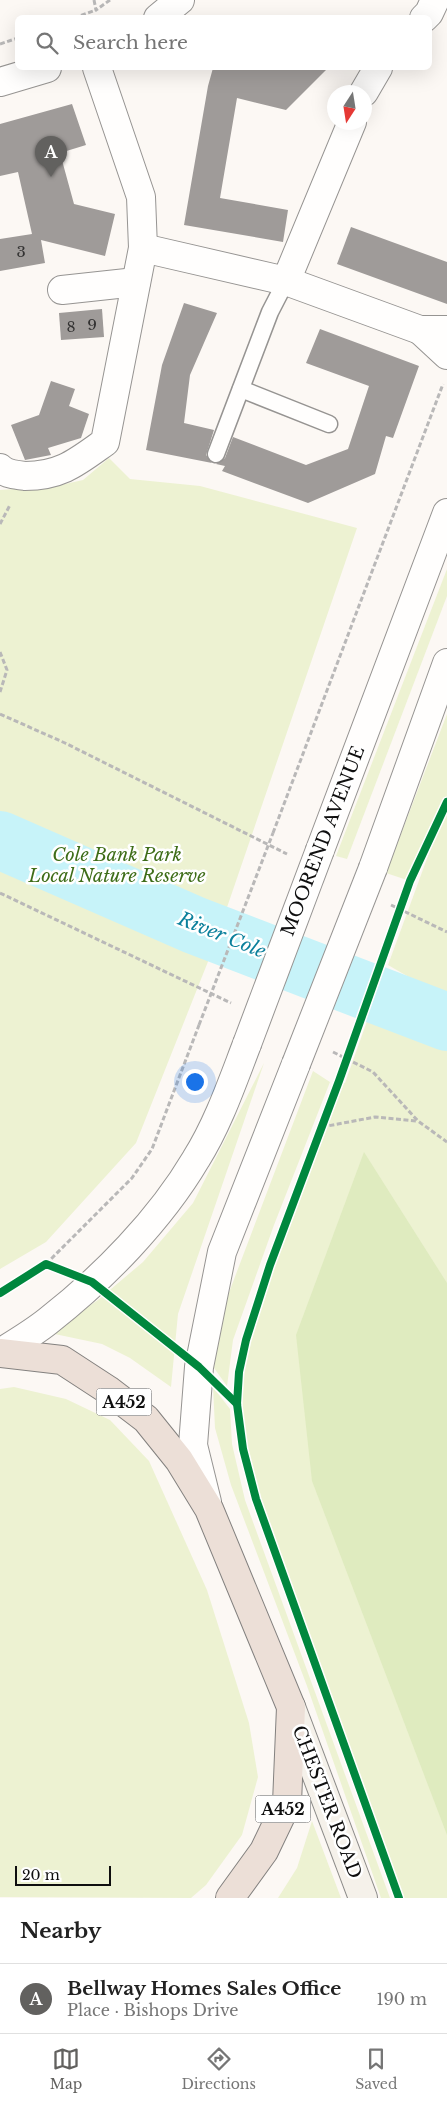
<!DOCTYPE html>
<meta charset="utf-8">
<style>
body{margin:0;font-family:"Libre Baskerville",serif;background:#f6f6f6;color:#222}
.compass{position:absolute;left:327px;top:85px;width:45px;height:45px;border-radius:50%;background:#fff;box-shadow:0 5px 20px #0002;rotate:192deg}
.scale{position:absolute;left:15px;bottom:12px;width:96px;box-sizing:border-box;padding-left:5px;border:2px solid #0f0f0f;border-top:0;font-size:14px;line-height:18px;white-space:nowrap;color:#0f0f0f;-webkit-text-stroke:4px #fff;paint-order:stroke}
.you{position:absolute;left:194px;top:1081px;width:18px;height:18px;margin:-12px;border:4px solid #fff;border-radius:50%;background:#1a73e8;box-shadow:0 0 0 8px #1a73e833}
.badge{display:grid;place-items:center;width:32px;height:32px;border-radius:50%;background:#62615f;color:#fff;font-size:16px;font-weight:700}
.pin{position:absolute;translate:-50% -41px;filter:drop-shadow(0 1px 2px #0008)}
.pin::after{content:'';position:absolute;top:26px;width:18px;height:15px;background:inherit;clip-path:polygon(0 0,100% 0,50% 100%)}
.list{margin:0;padding:0;list-style:none}
h2{display:flex;justify-content:space-between;align-items:center;height:65px;margin:0;padding:0 20px;font-size:21px}
h2 small{font-size:16px;font-weight:400;color:#767676}
.list li{display:grid;grid-template-columns:32px 1fr auto;gap:15px;align-items:center;box-sizing:border-box;height:70px;padding:0 20px;border-top:1px solid #e0e0e0}
.list b{display:block;font-size:19px;white-space:nowrap}
.list p{margin:0;font-size:16px;white-space:nowrap;color:#767676}
.list em{font-size:16px;font-style:normal;color:#767676}
.icon{flex:none;width:28px;height:28px;fill:none;stroke:currentColor;stroke-width:2;stroke-linecap:round;stroke-linejoin:round}
.map{position:relative;flex:none;width:447px;height:1898px;overflow:hidden}
.search{position:absolute;background:#fff;box-shadow:0 5px 20px #0002;left:15px;right:15px;top:15px;height:55px;display:flex;align-items:center;gap:12px;box-sizing:border-box;padding:0 18px;border-radius:8px;color:#767676;font-size:19px}
.sheet{height:135px;background:#fff}
nav{display:flex;justify-content:space-around;align-items:center;box-sizing:border-box;height:70px;border-top:1px solid #e0e0e0;background:#fff;font-size:14px;color:#767676}
nav a{display:grid;justify-items:center;gap:2px}
nav .on{color:#62615f}
.map>svg:first-child{display:block}
.green{fill:#edf2d2}
.forest{fill:#dfebbf}
.lines{fill:none;stroke-linecap:round;stroke-linejoin:round}
.river{stroke:#c7f3f9;stroke-width:58}
.building{fill:#9f9b99}
.service-casing{stroke:#969492;stroke-width:19}
.minor-casing{stroke:#969492;stroke-width:30}
.tertiary-casing{stroke:#969492;stroke-width:30}
.secondary-casing{stroke:#8c8b89;stroke-width:30}
.trunk-casing{stroke:#83817f;stroke-width:30}
.path{stroke:#b9b8b8;stroke-width:3;stroke-dasharray:5 2.5;stroke-linecap:butt}
.service{stroke:#fffefd;stroke-width:16}
.minor{stroke:#fffefd;stroke-width:28}
.tertiary{stroke:#fffefd;stroke-width:28}
.secondary{stroke:#f5f1ea;stroke-width:28}
.trunk{stroke:#ecdfd7;stroke-width:28}
.tertiary-bridge-casing{stroke:#969492;stroke-width:30;stroke-linecap:butt}
.path-bridge{stroke:#b9b8b8;stroke-width:3;stroke-dasharray:5 2.5;stroke-linecap:butt}
.tertiary-bridge{stroke:#fffefd;stroke-width:28}
.cycleway-casing{stroke:#fff;stroke-width:11}
.cycleway{stroke:#00873e;stroke-width:8}
.labels{text-anchor:middle;dominant-baseline:central;stroke-width:5;stroke-linejoin:round;paint-order:stroke}
.number-label{font-size:15px;fill:#333232}
.shield{fill:#fff;stroke:#575757;stroke-width:1}
.shield-label{font-size:16px;font-weight:bold;fill:#0f0f0f}
.street-label{font-size:18px;fill:#0f0f0f;stroke:#fff}
.park-label{font-size:18px;font-style:italic;fill:#3e6d18;stroke:#fff}
.water-label{font-size:19px;font-style:italic;fill:#0c809c;stroke:#fff}
</style>
<div class="map">
<svg width="447" height="1898" viewBox="0 0 447 1898">
<rect width="100%" height="100%" fill="#fcf8f4"/>
<g class="green">
<path d="M 109,458 L 130,479 L 200,486 L 357,528 L 211,954 L 136,1143 L 46,1242 L 0,1269 L 0,490 L 56,486 L 83,480 Z"/>
<path d="M 447,569 L 447,596 L 347,859 L 336,856 Z"/>
<path d="M 447,714 L 447,802 L 410,881 L 386,873 Z"/>
<path d="M 447,804 L 447,999 L 388,965 Z"/>
<path d="M 371,1010 L 447,1047 L 447,1898 L 399,1898 L 256,1499 C 248,1468 237,1435 237,1403 C 237,1364 250,1328 261,1292 C 284,1221 313,1151 339,1082 L 345,1083 Z"/>
<path d="M 264,1063 L 178,1314 L 171,1387 L 130,1358 L 102,1344 L 50,1333 L 98,1300 L 143,1262 L 193,1203 Z"/>
<path d="M 313,1071 L 330,1082 L 274,1225 L 233,1340 L 227,1386 L 214,1368 L 222,1311 Z"/>
<path d="M 14,1387 L 66,1399 L 110,1420 L 149,1461 L 207,1590 L 249,1723 L 258,1777 L 242,1835 L 206,1885 L 191,1898 L 0,1897 L 0,1389 Z"/>
<path d="M 213,1387 L 230,1409 L 232,1444 L 245,1500 L 390,1898 L 381,1898 L 307,1686 L 231,1485 L 215,1428 Z"/>
<path d="M 312,1821 L 341,1898 L 278,1898 L 297,1868 Z"/>
</g>
<path class="forest" d="M 364,1152 L 447,1283 L 447,1835 L 312,1481 L 296,1335 Z"/>
<g class="lines">
<path class="river" d="M 0,840 L 194,925 L 447,1022"/>
</g>
<g class="building">
<path d="M 213,68 L 328,68 L 286,110 L 237,98 L 220,198 L 288,210 L 283,242 L 184,225 L 208,86 Z"/>
<path d="M 72,104 L 86,145 L 60,153 L 74,204 L 115,214 L 105,256 L 41,240 L 45,263 L 0,271 L 0,239 L 32,234 L 18,172 L 0,176 L 0,124 Z"/>
<path d="M 351,227 L 447,262 L 447,304 L 337,264 Z"/>
<path d="M 184,303 L 217,313 L 190,375 L 184,423 L 214,430 L 206,455 L 212,463 L 146,450 L 162,365 Z"/>
<path d="M 102,309 L 104,337 L 61,340 L 59,313 Z"/>
<path d="M 320,329 L 419,366 L 393,438 L 386,436 L 375,474 L 308,503 L 222,471 L 225,466 L 216,464 L 225,458 L 233,437 L 306,465 L 348,449 L 369,386 L 306,363 Z"/>
<path d="M 51,381 L 75,389 L 69,406 L 89,414 L 81,438 L 48,448 L 51,455 L 25,460 L 11,425 L 39,415 Z"/>
</g>
<g class="lines">
<g class="service-casing">
<g id="service">
<path d="M 241,389 L 329,424"/>
<path d="M 216,454 L 270,312 L 286,281"/>
</g>
</g>
<g class="minor-casing">
<g id="minor">
<path d="M 158,18 L 180,0"/>
<path d="M 424,18 L 429,13 L 435,0"/>
<path d="M 0,82 L 47,68"/>
<path d="M 364,92 L 378,68"/>
<path d="M 143,248 L 286,281 L 420,330 L 447,330"/>
<path d="M 286,281 L 352,122"/>
<path d="M 62,290 L 136,282"/>
<path d="M 420,330 L 447,355"/>
<path d="M 0,468 C 6,474 16,475 25,476 C 61,476 77,462 105,442 L 143,248 L 141,197 L 97,68"/>
</g>
</g>
<g class="tertiary-casing">
<g id="tertiary">
<path d="M 320,850 L 447,513"/>
<path d="M 373,868 L 447,663"/>
<path d="M 0,1353 C 16,1343 33,1333 48,1321 C 103,1278 160,1220 196,1159 C 218,1124 232,1083 247,1044"/>
<path d="M 207,1502 L 193,1445 L 199,1367 L 222,1252 L 296,1064"/>
</g>
</g>
<g class="secondary-casing">
<path id="secondary" d="M 291,1707 L 363,1898"/>
</g>
<g class="trunk-casing">
<path id="trunk" d="M 0,1353 L 62,1360 L 108,1390 L 146,1419 L 179,1460 L 209,1509 L 291,1707 L 287,1803 L 264,1851 L 230,1898"/>
</g>
<g class="path">
<path d="M 94,0 L 96,10 L 110,0"/>
<path d="M 74,18 L 96,10"/>
<path d="M 0,44 L 18,38"/>
<path d="M 0,524 L 10,505"/>
<path d="M 0,652 L 7,670 L 0,692"/>
<path d="M 0,714 L 65,743 L 287,854"/>
<path d="M 273,833 L 443,384"/>
<path d="M 0,893 L 231,1003"/>
<path d="M 391,905 L 447,932"/>
<path d="M 333,1052 L 373,1072 L 418,1121 L 447,1142"/>
<path d="M 322,1127 L 375,1117 L 417,1121"/>
<path d="M 46,1264 L 132,1178 L 152,1149 L 199,1025"/>
</g>
<use href="#service" class="service"/>
<use href="#minor" class="minor"/>
<use href="#tertiary" class="tertiary"/>
<use href="#secondary" class="secondary"/>
<use href="#trunk" class="trunk"/>
<g class="tertiary-bridge-casing">
<g id="tertiary-bridge">
<path d="M 247,1044 L 320,850"/>
<path d="M 296,1064 L 373,868"/>
</g>
</g>
<path class="path-bridge" d="M 199,1025 L 273,833"/>
<use href="#tertiary-bridge" class="tertiary-bridge"/>
<g class="cycleway-casing">
<g id="cycleway">
<path d="M 0,1293 L 46,1264 L 92,1282 L 199,1367 L 237,1404"/>
<path d="M 399,1898 L 256,1499 L 243,1449 L 237,1404 L 239,1372 L 246,1340 L 270,1265 L 339,1081 L 410,881 L 447,802"/>
</g>
</g>
<use href="#cycleway" class="cycleway"/>
</g>
<g class="labels">
<g class="number-label">
<text x="21" y="251">3</text>
<text x="92" y="324">9</text>
<text x="71" y="326">8</text>
</g>
<g class="shield">
<rect x="96.5" y="1388.5" width="55" height="27" rx="4"/>
<rect x="255.5" y="1795.5" width="55" height="27" rx="4"/>
</g>
<g class="shield-label">
<text x="124" y="1402">A452</text>
<text x="283" y="1809">A452</text>
</g>
<g class="street-label">
<text transform="translate(323 841) rotate(-69)">MOOREND AVENUE</text>
<text transform="translate(327 1802) rotate(69)">CHESTER ROAD</text>
</g>
<g class="park-label">
<text x="117" y="855">Cole Bank Park<tspan x="117" dy="21">Local Nature Reserve</tspan></text>
</g>
<g class="water-label">
<text transform="translate(222 935) rotate(22)">River Cole</text>
</g>
</g>
</svg>
<svg class="compass" viewBox="-18 -18 36 36"><path d="M0-13l5 13h-10z" fill="#e53935"/><path d="M0 13l5-13h-10z" fill="#767676"/></svg>
<div class="scale">20 m</div>
<div class="you"></div>
<div class="pin badge" style="left:51px;top:177px">A</div>
<div class="search"><svg class="icon" aria-label="search" viewBox="0 0 24 24"><circle cx="10" cy="10" r="6"/><path d="M15 15l6 6"/></svg>Search here</div>
</div>
<section class="sheet">
<h2>Nearby<small></small></h2>
<ul class="list">
<li><span class="badge">A</span><div><b>Bellway Homes Sales Office</b><p>Place · Bishops Drive</p></div><em>190 m</em></li>
</ul>
</section>
<nav>
<a class="on"><svg class="icon" aria-label="map" viewBox="0 0 24 24"><path d="M3 6l6-2 6 2 6-2v14l-6 2-6-2-6 2zM9 4v14M15 6v14"/></svg>Map</a>
<a><svg class="icon" aria-label="directions" viewBox="0 0 24 24"><path d="M12 3l9 9-9 9-9-9zM9 14v-3h6M13 9l2 2-2 2"/></svg>Directions</a>
<a><svg class="icon" aria-label="saved" viewBox="0 0 24 24"><path d="M7 4h10v16l-5-4-5 4z"/></svg>Saved</a>
</nav>
